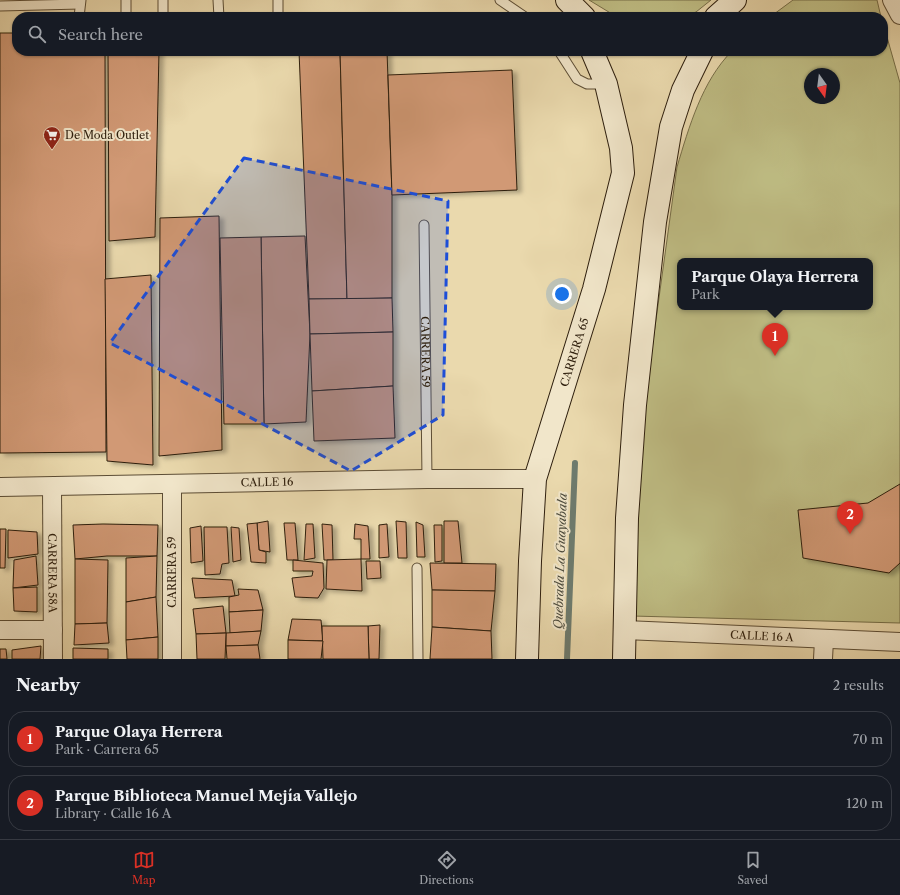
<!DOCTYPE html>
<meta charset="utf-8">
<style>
body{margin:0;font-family:"Libre Caslon Text",serif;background:#20242c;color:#f1f3f6}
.compass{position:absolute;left:804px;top:68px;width:36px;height:36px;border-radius:50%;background:#171b24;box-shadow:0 1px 3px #0004;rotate:166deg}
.you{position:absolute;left:562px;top:294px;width:14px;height:14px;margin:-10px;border:3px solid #fff;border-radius:50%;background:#1a73e8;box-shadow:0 0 0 6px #1a73e833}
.badge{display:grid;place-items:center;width:26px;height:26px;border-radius:50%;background:#d93025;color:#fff;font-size:13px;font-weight:700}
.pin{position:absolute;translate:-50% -33px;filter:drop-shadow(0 1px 2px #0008)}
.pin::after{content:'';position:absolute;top:21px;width:14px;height:12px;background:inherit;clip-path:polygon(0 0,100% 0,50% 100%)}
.popup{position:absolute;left:677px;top:258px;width:196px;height:52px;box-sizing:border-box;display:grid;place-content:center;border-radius:8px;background:#171b24;filter:drop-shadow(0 1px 3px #0005);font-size:13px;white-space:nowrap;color:#9ea1a6}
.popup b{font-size:15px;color:#f1f3f6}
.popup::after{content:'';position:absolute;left:50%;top:100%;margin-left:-8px;border:8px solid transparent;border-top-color:#171b24}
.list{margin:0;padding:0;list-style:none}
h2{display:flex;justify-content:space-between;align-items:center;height:52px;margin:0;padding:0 16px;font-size:17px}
h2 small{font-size:13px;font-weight:400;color:#9ea1a6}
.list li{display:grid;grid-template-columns:26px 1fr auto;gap:12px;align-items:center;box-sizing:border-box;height:56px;margin:0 8px 8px;padding:0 8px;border:1px solid #363941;border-radius:16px}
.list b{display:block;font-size:15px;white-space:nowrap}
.list p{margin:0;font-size:13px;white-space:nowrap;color:#9ea1a6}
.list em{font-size:13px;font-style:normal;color:#9ea1a6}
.icon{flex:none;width:22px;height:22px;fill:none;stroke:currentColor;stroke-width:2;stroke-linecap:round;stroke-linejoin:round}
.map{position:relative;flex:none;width:900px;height:659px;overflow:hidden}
.search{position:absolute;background:#171b24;box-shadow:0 1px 3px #0004;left:12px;right:12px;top:12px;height:44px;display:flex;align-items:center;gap:10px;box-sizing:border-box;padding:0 14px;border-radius:16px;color:#9ea1a6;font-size:15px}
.sheet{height:180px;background:#171b24}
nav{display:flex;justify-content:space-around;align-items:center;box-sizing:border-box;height:56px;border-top:1px solid #363941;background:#171b24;font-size:11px;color:#9ea1a6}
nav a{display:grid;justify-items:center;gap:2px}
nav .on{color:#d93025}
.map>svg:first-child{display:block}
.green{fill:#bfbd84;stroke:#766e48;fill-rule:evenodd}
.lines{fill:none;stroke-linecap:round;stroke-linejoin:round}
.stream{stroke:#6d7b6e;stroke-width:6}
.building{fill:#d19975;stroke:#2d1e0d;filter:url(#shadow)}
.service-casing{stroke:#5c4d35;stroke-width:11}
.minor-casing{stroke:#5c4d35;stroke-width:20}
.secondary-casing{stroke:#2d1e0d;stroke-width:24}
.service{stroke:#f1e6ca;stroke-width:9}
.minor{stroke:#f1e6ca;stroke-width:18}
.secondary{stroke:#f1e6ca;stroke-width:22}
.marked{fill:#1d4ed8;fill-opacity:0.2;stroke:#1d4ed8;stroke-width:3;stroke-dasharray:8 5;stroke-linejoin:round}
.labels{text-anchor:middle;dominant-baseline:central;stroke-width:4;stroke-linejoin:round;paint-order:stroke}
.poi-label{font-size:11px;fill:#2d1e0d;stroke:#f1e6ca;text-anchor:start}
.street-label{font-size:11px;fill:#2d1e0d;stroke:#f1e6ca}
.water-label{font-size:12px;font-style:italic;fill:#4d4c3e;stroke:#f1e6ca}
</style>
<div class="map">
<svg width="900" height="659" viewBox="0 0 900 659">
<defs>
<filter id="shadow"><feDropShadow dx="4.5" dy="2.5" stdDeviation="2" flood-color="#0004"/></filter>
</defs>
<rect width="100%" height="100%" fill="#ead9ad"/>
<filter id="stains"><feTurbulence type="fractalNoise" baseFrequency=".005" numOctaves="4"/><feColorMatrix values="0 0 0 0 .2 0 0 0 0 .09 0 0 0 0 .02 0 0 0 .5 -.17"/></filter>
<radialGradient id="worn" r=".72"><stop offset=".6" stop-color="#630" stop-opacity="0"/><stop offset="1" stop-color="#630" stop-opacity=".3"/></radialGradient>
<g class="green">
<path d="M 589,0 L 711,0 L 696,12 L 683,17 L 617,17 Z"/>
<path d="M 793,0 L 877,0 L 881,17 L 770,17 Z"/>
<path d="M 883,23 L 900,83 L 900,623 L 632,616 L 644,407 L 677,167 C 689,127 702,81 732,51 L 883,51 ZM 810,74 L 834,74 L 834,98 L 810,98 ZM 680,261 L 870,261 L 870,307 L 680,307 Z"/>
</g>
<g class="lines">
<path class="stream" d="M 567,659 L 575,463"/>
</g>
<g class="building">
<path d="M 0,33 L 17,33 L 17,51 L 105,51 L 106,452 L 0,453 Z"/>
<path d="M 108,51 L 159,51 L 155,237 L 109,241 Z"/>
<path d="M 299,51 L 340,51 L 347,299 L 309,299 Z"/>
<path d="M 340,51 L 387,51 L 392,195 L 392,298 L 347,299 Z"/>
<path d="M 512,70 L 517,190 L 392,195 L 388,75 Z"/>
<path d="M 219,216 L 222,450 L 159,456 L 160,218 Z"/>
<path d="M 305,236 L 310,334 L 306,422 L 264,424 L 261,237 Z"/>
<path d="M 261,237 L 264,424 L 224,424 L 220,238 Z"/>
<path d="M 151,275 L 153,465 L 107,461 L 105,279 Z"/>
<path d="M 392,298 L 393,332 L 310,334 L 309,299 Z"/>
<path d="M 393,332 L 393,386 L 312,391 L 310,334 Z"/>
<path d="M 393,386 L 395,438 L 314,441 L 312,391 Z"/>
<path d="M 900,484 L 900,563 L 889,573 L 803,558 L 798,510 L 868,503 Z"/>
<path d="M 268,521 L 270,552 L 259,550 L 257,523 Z"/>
<path d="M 396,521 L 406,522 L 407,558 L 398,558 Z"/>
<path d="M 444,521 L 458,521 L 462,563 L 444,563 Z"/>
<path d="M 416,522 L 423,525 L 425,557 L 417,557 Z"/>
<path d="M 257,523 L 259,550 L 266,552 L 266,563 L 251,562 L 247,524 Z"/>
<path d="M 284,523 L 295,523 L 298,560 L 287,560 Z"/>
<path d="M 103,524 L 158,525 L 157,556 L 107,556 L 75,559 L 73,525 Z"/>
<path d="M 306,524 L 313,524 L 315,558 L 304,560 Z"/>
<path d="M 322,524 L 332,525 L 333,560 L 324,560 Z"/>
<path d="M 355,524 L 368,526 L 370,559 L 361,559 L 361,539 L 354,539 Z"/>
<path d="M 387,524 L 389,557 L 379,558 L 379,525 Z"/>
<path d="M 434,525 L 442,525 L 442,561 L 435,562 Z"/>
<path d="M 201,526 L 203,561 L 191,563 L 190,528 Z"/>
<path d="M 204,527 L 227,527 L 229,563 L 222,564 L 220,574 L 205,575 Z"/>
<path d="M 231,527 L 239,528 L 241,560 L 233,562 Z"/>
<path d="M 0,529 L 6,529 L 5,568 L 0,568 Z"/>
<path d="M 8,530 L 37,532 L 38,554 L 8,558 Z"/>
<path d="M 36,556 L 38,585 L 13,588 L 14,560 Z"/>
<path d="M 157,556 L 156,597 L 126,602 L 126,558 Z"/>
<path d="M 75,559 L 108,560 L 107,623 L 75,624 Z"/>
<path d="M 361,559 L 362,591 L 326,589 L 327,560 Z"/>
<path d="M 293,560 L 323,563 L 324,588 L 318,598 L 295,597 L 292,578 L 312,576 L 313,571 L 293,571 Z"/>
<path d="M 366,561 L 380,561 L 381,578 L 367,579 Z"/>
<path d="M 430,563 L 496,564 L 495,591 L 432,590 Z"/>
<path d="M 192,578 L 232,580 L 235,596 L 195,598 Z"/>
<path d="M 37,587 L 37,612 L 14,611 L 13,588 Z"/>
<path d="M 238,589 L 258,590 L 263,610 L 229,612 L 229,597 L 239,595 Z"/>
<path d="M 432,590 L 495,591 L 491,631 L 432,627 Z"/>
<path d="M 156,597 L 158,637 L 126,640 L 126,602 Z"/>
<path d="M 223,606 L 226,633 L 196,634 L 193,609 Z"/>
<path d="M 263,610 L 261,631 L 230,633 L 229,612 Z"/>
<path d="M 292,619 L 321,620 L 323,641 L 288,640 Z"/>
<path d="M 107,623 L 109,643 L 74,645 L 75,624 Z"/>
<path d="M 380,625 L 379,659 L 369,659 L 368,626 Z"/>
<path d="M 322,626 L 368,626 L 369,659 L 323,659 Z"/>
<path d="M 432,627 L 491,631 L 492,659 L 430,659 Z"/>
<path d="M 261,631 L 258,645 L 226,646 L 226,633 Z"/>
<path d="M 226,633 L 225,659 L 197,659 L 196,634 Z"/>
<path d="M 158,637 L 158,659 L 127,659 L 126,640 Z"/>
<path d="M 288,640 L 323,641 L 321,659 L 288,659 Z"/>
<path d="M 258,645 L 260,659 L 227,659 L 226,646 Z"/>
<path d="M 41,646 L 40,659 L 12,659 L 12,650 Z"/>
<path d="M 73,648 L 108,649 L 108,659 L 73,659 Z"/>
<path d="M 0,649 L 6,649 L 7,659 L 0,659 Z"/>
</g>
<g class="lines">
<g class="service-casing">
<g id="service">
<path d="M 126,0 L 126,17"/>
<path d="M 163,0 L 163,17"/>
<path d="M 218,0 L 219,17"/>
<path d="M 278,0 L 278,17"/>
<path d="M 500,0 L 525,17"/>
<path d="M 0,6 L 80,4"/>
<path d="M 79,17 L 81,0"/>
<path d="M 559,51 L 577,79 L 587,84 L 606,84"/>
<path id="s1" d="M 424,225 L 427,479"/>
<path d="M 417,568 L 418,659"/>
</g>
</g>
<g class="minor-casing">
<g id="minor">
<path d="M 892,0 L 900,15"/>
<path d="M 172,485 L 172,659"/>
<path id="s2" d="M 0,487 L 427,479 L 535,479"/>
<path id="s3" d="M 52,487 L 53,659"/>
<path d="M 0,630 L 53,630"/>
<path id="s4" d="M 625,630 L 900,642"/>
<path d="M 823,659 L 824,640"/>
</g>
</g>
<g class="secondary-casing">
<g id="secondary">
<path d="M 567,0 L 584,17"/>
<path d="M 716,17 L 735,0"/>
<path id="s5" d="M 527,659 L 530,561 L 535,479 L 594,289 L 623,173 L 621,148 L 606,84 L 592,51"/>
<path d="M 624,659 L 627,518 L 635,405 L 655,222 L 671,127 L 683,90 L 702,51"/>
</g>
</g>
<use href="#service" class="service"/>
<use href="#minor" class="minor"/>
<use href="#secondary" class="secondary"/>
</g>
<path class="marked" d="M 244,158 L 448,201 L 443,415 L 351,471 L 110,343 Z"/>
<defs>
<g id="supermarket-pin" transform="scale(0.9)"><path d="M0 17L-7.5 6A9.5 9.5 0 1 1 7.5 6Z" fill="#8f2418" stroke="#f1e6ca"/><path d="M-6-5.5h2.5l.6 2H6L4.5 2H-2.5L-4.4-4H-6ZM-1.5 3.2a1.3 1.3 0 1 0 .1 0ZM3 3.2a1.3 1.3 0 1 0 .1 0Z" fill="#fff"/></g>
</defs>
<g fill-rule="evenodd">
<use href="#supermarket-pin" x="52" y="135"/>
</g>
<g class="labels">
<g class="poi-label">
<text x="65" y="135">De Moda Outlet</text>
</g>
<g class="street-label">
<text stroke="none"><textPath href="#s1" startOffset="127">CARRERA 59</textPath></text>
<text stroke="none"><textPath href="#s5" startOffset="313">CARRERA 65</textPath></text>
<text stroke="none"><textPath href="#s2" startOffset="267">CALLE 16</textPath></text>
<text transform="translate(172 572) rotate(-90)">CARRERA 59</text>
<text stroke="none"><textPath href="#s3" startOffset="86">CARRERA 58A</textPath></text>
<text stroke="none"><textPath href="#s4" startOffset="137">CALLE 16 A</textPath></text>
</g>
<g class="water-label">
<text transform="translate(560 561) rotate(-88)">Quebrada La Guayabala</text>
</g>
</g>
<rect width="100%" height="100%" filter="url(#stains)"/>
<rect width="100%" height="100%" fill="url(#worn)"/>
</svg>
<svg class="compass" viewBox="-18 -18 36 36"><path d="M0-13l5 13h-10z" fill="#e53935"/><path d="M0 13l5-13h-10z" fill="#9ea1a6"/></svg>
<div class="you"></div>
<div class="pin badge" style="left:775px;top:356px">1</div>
<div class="popup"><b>Parque Olaya Herrera</b>Park</div>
<div class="pin badge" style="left:850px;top:534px">2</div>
<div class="search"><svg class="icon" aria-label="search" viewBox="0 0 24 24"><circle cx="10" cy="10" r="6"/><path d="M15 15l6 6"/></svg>Search here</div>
</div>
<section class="sheet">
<h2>Nearby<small>2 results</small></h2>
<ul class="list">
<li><span class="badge">1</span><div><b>Parque Olaya Herrera</b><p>Park · Carrera 65</p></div><em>70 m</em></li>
<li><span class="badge">2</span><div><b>Parque Biblioteca Manuel Mejía Vallejo</b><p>Library · Calle 16 A</p></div><em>120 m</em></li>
</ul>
</section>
<nav>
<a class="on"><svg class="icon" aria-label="map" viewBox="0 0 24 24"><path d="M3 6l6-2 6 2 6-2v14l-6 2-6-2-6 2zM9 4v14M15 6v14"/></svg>Map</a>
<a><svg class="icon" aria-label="directions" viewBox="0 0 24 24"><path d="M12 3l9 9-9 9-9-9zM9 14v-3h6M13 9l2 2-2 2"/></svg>Directions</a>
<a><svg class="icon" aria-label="saved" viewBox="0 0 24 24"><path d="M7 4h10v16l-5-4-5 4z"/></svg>Saved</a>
</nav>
